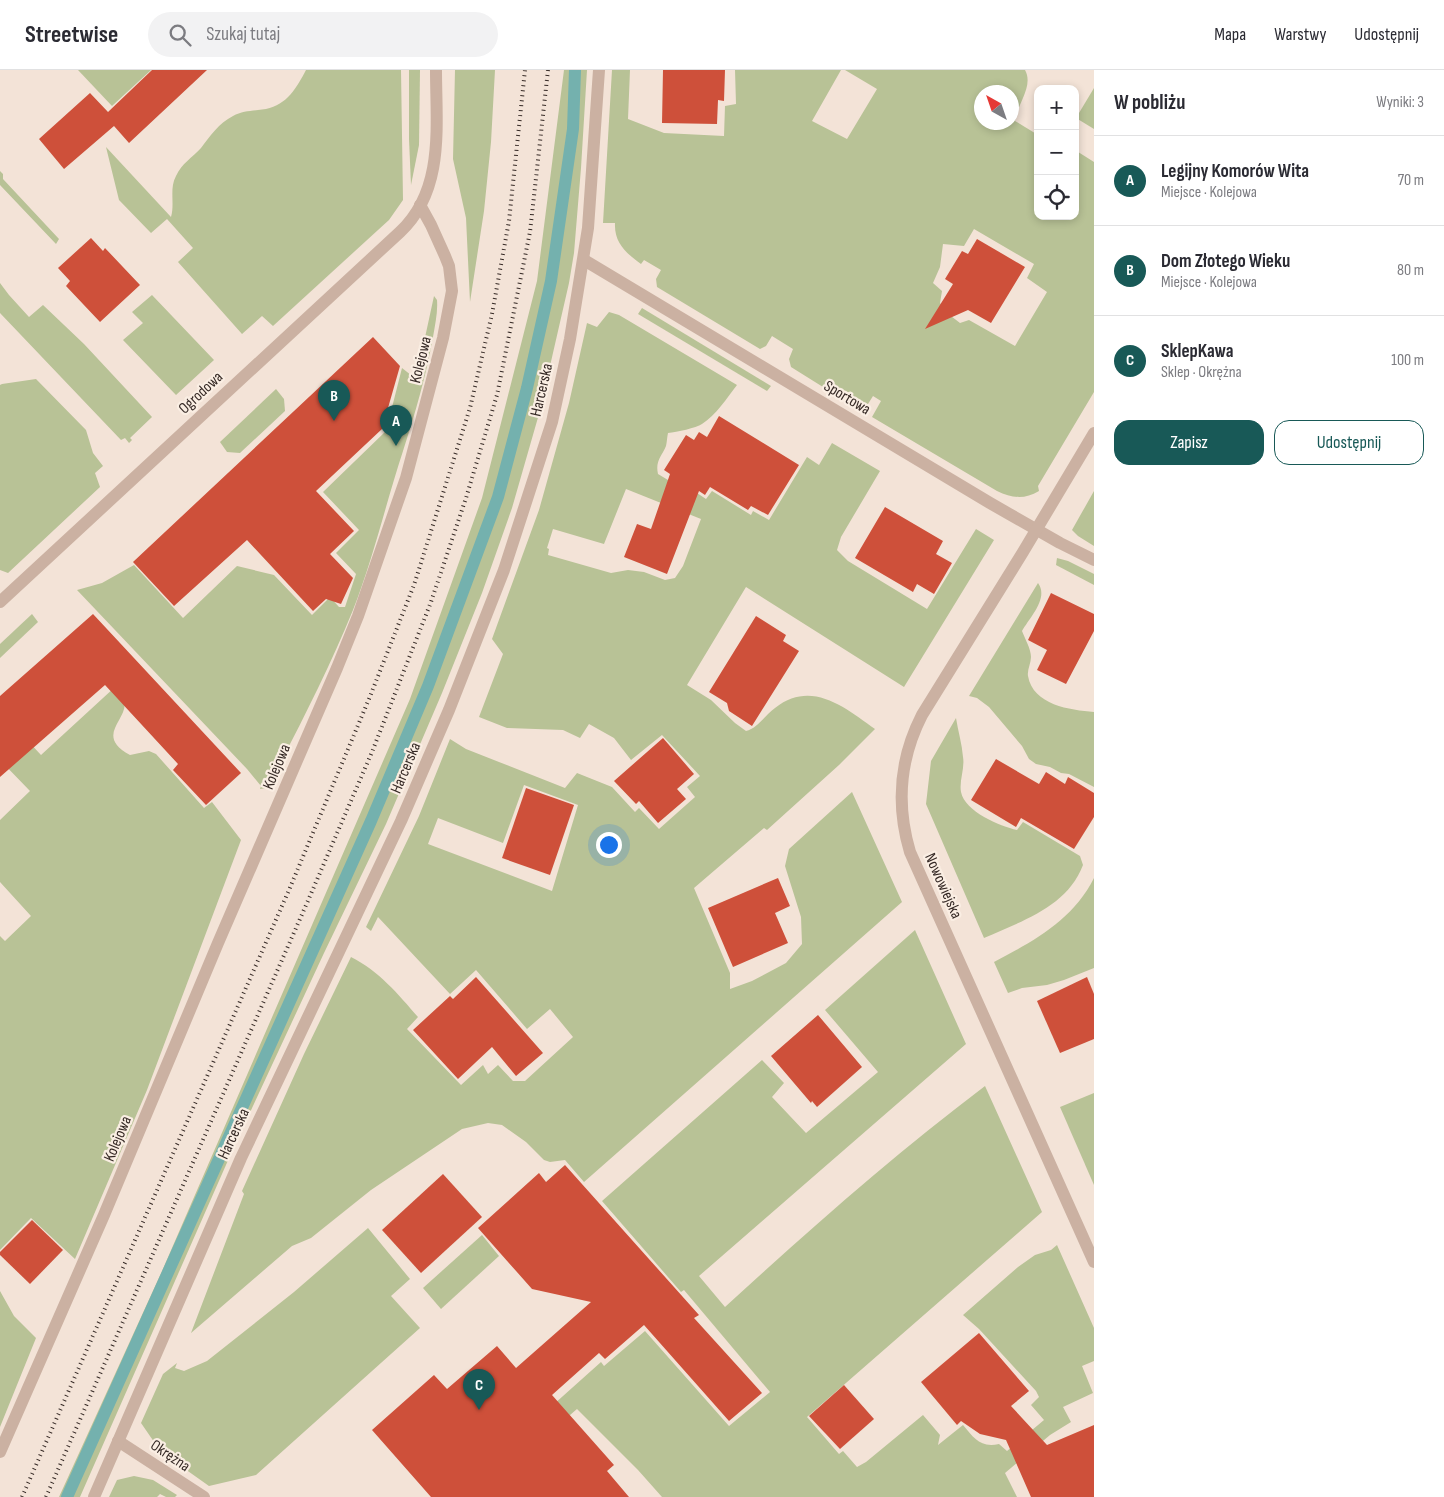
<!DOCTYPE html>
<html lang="pl">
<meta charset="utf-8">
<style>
body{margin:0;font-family:"Sofia Sans Condensed",sans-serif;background:#f2f2f3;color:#2b2b33}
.controls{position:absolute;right:15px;top:15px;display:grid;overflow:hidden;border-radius:10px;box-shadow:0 2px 8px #0003}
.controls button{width:45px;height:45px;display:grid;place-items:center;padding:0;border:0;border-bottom:1px solid #e1e1e2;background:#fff;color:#2b2b33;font:25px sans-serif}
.compass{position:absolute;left:974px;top:15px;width:45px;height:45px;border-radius:50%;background:#fff;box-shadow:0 2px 8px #0003;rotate:320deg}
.you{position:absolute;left:608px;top:774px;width:18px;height:18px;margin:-12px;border:4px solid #fff;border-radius:50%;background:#1a73e8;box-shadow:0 0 0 8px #1a73e833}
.badge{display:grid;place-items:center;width:32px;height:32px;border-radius:50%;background:#185957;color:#fff;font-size:16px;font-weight:700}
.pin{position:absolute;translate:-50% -41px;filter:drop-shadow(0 1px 2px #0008)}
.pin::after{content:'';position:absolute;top:26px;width:18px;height:15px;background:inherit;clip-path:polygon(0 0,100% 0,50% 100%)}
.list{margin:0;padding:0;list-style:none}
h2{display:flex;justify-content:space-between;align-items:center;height:65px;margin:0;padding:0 20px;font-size:21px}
h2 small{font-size:16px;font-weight:400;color:#7c7c81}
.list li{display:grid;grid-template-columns:32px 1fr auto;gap:15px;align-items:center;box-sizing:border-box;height:90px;padding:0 20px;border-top:1px solid #e1e1e2}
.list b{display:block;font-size:19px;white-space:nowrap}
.list p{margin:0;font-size:16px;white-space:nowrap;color:#7c7c81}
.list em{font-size:16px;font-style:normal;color:#7c7c81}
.actions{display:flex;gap:10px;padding:15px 20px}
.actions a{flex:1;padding:11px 0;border:1px solid #185957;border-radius:15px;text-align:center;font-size:18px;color:#185957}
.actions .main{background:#185957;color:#fff}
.icon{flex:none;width:28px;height:28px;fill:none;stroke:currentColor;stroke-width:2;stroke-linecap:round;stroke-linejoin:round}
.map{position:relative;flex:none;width:1094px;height:1427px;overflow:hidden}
header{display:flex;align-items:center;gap:30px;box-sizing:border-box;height:70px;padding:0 25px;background:#fff;border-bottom:1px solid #e1e1e2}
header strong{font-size:24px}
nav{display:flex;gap:28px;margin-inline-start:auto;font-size:18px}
.search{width:350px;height:45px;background:#f2f2f3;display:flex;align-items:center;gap:12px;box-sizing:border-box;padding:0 18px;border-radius:28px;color:#7c7c81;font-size:19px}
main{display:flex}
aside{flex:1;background:#fff}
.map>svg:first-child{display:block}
.green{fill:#b8c296;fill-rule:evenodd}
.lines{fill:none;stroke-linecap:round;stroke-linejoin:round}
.stream{stroke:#74b1ae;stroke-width:12}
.building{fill:#ce503a}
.minor{stroke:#cbb1a2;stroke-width:12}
.rail{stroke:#352925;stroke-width:4;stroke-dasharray:1 4;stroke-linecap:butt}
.labels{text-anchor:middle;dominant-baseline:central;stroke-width:4.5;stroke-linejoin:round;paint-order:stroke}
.street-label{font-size:16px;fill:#352925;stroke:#faeee3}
</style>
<header>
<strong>Streetwise</strong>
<div class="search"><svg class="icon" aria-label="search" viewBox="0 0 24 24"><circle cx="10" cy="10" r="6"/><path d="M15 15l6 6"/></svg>Szukaj tutaj</div>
<nav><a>Mapa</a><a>Warstwy</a><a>Udostępnij</a></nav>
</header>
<main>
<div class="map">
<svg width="1094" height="1427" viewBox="0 0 1094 1427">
<rect width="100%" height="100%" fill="#f3e3d7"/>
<g class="green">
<path d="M 78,0 L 151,0 L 112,36 Z"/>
<path d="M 306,0 L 401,0 L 403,130 L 389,150 L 378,160 L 273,256 L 262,246 L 242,264 L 178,192 L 193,178 L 167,149 L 151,163 L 119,130 L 106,77 L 171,147 C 175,133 169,119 176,106 C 182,93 192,88 201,78 C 210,66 219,53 233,46 C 244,40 255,41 266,39 C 287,35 297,17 306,0 Z"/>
<path d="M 409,0 L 420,0 L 419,75 L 411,115 L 409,69 Z"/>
<path d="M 455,0 L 495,0 L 491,72 L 484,141 L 470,232 L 466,148 L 453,89 Z"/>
<path d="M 564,0 L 587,0 L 581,98 L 574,183 L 569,213 L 539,344 L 512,438 L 482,523 L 442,623 L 386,754 L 324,883 L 233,1079 L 80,1427 L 59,1427 L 162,1201 L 410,629 L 482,428 L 537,211 Z"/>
<path d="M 612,0 L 630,0 L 628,49 L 664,63 L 724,66 L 725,36 L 736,34 L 735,0 L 841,0 L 812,51 L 847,69 L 877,19 L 845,0 L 1025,0 C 1034,16 1017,34 1015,51 L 1038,65 L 1038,146 L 1075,146 L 1075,80 L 1094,92 L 1094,322 L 1038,416 L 1039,421 C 1024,430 1012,428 997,421 L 872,347 L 881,331 L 873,326 L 863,342 L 791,297 L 789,289 L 793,279 L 772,266 L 766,276 L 760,279 L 657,217 L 656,209 L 661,200 L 644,190 L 641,194 C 626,183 614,173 615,153 L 603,153 ZM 982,22 L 1012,22 L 1012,52 L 982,52 ZM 974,159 L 1034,194 L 1027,208 L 1047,222 L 1015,276 L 969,250 L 960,253 L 947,243 L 940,233 L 942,221 L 933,213 L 940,197 L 943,174 L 964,176 Z"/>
<path d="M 1094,18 L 1094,59 L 1076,48 Z"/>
<path d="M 0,101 L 3,104 L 3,109 L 59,169 L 56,174 L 0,115 Z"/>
<path d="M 0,213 L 9,225 L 29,247 L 43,235 L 84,274 L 152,347 L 130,368 L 132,370 L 129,373 L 125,368 L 121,370 L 0,243 Z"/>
<path d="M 152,225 L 214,290 L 176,325 L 123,270 L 143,253 L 132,242 Z"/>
<path d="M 434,226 L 437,230 C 438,242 435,255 433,267 C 426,306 415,344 403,381 C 386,433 373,489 353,540 C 329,599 300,655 271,711 L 266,718 L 260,719 L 261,716 L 247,699 L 77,520 L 102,513 L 134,495 L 183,548 L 237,496 L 274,505 L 312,545 L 330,527 L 339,537 L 345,537 L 356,504 L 336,483 L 359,460 L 323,422 L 386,361 L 402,298 L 416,309 Z"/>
<path d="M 642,238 L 771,316 L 767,321 L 638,244 Z"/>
<path d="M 609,242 L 619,245 L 737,315 C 727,328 716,345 702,354 C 696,358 677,362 668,363 C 667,367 667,372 666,376 C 662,386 655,391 658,404 L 688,422 L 691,419 L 706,429 L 712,421 L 751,445 L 753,441 L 769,450 L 807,387 L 819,395 L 832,373 L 880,401 L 841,467 L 837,480 L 848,491 L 927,539 L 976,459 L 994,470 L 904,617 L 746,517 L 687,615 L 711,630 L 735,653 L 746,661 C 758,658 765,645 775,638 C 812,609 845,638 875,659 L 839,695 L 767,760 L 764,758 L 694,818 L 730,903 L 730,919 L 752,911 L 786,893 L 802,874 L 801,847 L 785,796 L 789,779 L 852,722 L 902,832 L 584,1112 L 565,1090 L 550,1092 L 544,1090 L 526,1072 L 502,1055 L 488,1053 L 462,1059 L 371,1120 L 311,1168 L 292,1176 L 191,1263 L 244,1124 L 242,1121 L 304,984 L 351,887 C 379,901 398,924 418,947 L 407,959 L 461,1015 L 483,995 L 488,1004 L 498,995 L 513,1011 L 525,1011 L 573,967 L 550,939 L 527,959 L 476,900 L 450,924 L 378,847 L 371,861 L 366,857 L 419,746 L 450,669 L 466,679 L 565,718 L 577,703 L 612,717 L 635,742 L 639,738 L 659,759 L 695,727 L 687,717 L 700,706 L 662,665 L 631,690 L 614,668 L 589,654 L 580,668 L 563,660 L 507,658 L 479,647 L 503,584 L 492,569 L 539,440 L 569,333 L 587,253 L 597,257 ZM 626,419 L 701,449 L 683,496 L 675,508 L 665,510 L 644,502 L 628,500 L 611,503 L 548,485 L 549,479 L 547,478 L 553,459 L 604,474 ZM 524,715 L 578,735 L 552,821 L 428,774 L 438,748 L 503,773 Z"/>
<path d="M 36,309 L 86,360 L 93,383 L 103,396 L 95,403 L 100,417 L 8,503 L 0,500 L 0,315 L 2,314 Z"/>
<path d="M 276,319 L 284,329 L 285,341 L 240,383 L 227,382 L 220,372 Z"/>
<path d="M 1094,421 L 1094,476 L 1078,466 L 1072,460 Z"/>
<path d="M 1057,488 L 1068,491 L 1094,504 L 1094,515 L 1056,495 Z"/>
<path d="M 1038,513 C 1049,528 1030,547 1022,561 C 1025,569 1031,579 1031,587 C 1031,593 1027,600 1028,606 C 1033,635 1070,640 1094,642 L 1094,717 L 1069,704 L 1061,703 L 1050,697 L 1036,694 L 1029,689 L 1022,676 L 989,637 L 977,628 L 969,626 Z"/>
<path d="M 32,544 L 38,552 L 0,588 L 0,574 Z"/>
<path d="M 115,617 C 118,620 123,625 124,630 C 130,649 93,665 130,685 L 149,681 L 156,684 L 204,738 L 212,732 L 241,770 L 147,1020 L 75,1189 L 31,1148 L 0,1180 L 0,866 L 5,871 L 31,846 L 0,812 L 0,750 L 30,721 L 0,690 L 0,641 L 41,685 Z"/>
<path d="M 956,648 C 958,661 962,674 963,687 C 965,698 959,711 961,722 C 965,742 1000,756 1017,760 L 1023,752 L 1080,786 L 1083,795 C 1067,837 1022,851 984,868 L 926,734 L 931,691 Z"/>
<path d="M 1094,808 L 1094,898 L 1064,910 L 1047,915 L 1022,918 L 1008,923 L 994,892 C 1034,871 1073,850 1094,808 Z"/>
<path d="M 915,860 L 966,974 L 699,1206 L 725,1237 C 809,1160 895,1084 985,1016 L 1042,1142 L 807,1347 L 839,1384 L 843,1381 L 857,1397 L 866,1392 L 923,1345 L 940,1365 L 938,1375 L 963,1355 C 974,1368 980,1378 999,1374 L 1007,1381 L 1044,1350 L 1031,1335 L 1039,1327 L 1036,1321 L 979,1259 L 963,1245 L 1018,1197 L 1035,1185 L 1051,1180 L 1057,1175 L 1094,1258 L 1094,1291 L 1082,1296 L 1093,1323 L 1063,1337 L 1071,1352 L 1050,1365 L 1005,1403 L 1017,1427 L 662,1427 L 638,1400 L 577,1339 L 518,1390 L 450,1427 L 601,1292 L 604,1296 L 645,1261 L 729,1356 L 770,1322 L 684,1220 L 681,1222 L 602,1131 L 762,990 L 784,1013 L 772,1027 L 806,1063 L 878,1002 L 825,940 Z"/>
<path d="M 1094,1023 L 1094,1115 L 1060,1037 Z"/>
<path d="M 368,1158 L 410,1209 L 391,1226 L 420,1258 L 256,1405 L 209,1416 L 161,1382 L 141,1353 L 163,1304 L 177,1293 L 175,1298 L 184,1301 L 207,1291 L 294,1222 Z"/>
<path d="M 482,1165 L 499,1186 L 441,1239 L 423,1218 Z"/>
<path d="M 0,1221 L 14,1246 L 36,1268 L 0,1357 Z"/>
<path d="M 134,1406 L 153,1410 L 177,1425 L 175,1427 L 166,1427 L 160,1424 L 157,1427 L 109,1427 L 117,1410 Z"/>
</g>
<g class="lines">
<path class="stream" d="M 67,1427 L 371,751 L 428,616 L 498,427 L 527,318 L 551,211 L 573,59 L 575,0"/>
</g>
<g class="building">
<path d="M 152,0 L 207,0 L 129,73 L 114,56 L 64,99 L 39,69 L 90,23 L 108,42 Z"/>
<path d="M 663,0 L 725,0 L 724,31 L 718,30 L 717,54 L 662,53 Z"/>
<path d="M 91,168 L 103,181 L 105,178 L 140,215 L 100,252 L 66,216 L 70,211 L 58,198 Z"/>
<path d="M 977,169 L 1025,197 L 991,253 L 968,240 L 925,259 L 953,214 L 945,209 L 962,181 L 968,184 Z"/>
<path d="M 373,267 L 400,296 L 382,359 L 316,421 L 354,461 L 330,484 L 353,508 L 341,534 L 326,529 L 313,541 L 247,470 L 174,536 L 133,492 Z"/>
<path d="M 719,346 L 799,395 L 768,445 L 751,436 L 748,440 L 710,417 L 705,425 L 699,421 L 667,504 L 624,487 L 637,454 L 651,459 L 670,404 L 664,400 L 686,365 L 694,370 L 699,362 L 707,367 Z"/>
<path d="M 885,437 L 943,471 L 936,484 L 952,493 L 934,524 L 917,514 L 913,522 L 855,488 Z"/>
<path d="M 1051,523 L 1094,544 L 1094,561 L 1066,614 L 1037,600 L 1047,580 L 1028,570 Z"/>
<path d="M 93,544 L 241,703 L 206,735 L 173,700 L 178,694 L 105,615 L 0,707 L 0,626 Z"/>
<path d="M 756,546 L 786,565 L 783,571 L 799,581 L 752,656 L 729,641 L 727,633 L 709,622 Z"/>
<path d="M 663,668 L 694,704 L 677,719 L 686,729 L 658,753 L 639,731 L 636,734 L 614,711 Z"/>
<path d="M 996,689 L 1039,714 L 1046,702 L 1065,714 L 1068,707 L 1094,723 L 1094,747 L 1074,779 L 1021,748 L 1016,757 L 971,730 Z"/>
<path d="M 526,718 L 574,735 L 550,805 L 502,788 Z"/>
<path d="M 778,808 L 790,836 L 775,843 L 788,873 L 733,897 L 708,838 Z"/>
<path d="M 476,907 L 543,983 L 516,1006 L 492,977 L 458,1009 L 413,960 L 450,926 L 453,929 Z"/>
<path d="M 1087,907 L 1094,924 L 1094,969 L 1060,983 L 1037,931 Z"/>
<path d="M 818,945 L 862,997 L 817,1037 L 812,1031 L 811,1033 L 771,986 Z"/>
<path d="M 565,1095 L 699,1245 L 694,1248 L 762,1323 L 729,1351 L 644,1255 L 605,1289 L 599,1283 L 552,1325 L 614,1395 L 607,1401 L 629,1427 L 431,1427 L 372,1360 L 434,1305 L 447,1319 L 497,1276 L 516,1298 L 591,1232 L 532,1219 L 478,1158 L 539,1103 L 546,1112 Z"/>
<path d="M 443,1104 L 482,1147 L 421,1203 L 382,1160 Z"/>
<path d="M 32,1150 L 63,1180 L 30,1214 L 0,1185 L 0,1182 Z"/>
<path d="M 979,1263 L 1029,1321 L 1011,1336 L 1047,1375 L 1094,1355 L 1094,1427 L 1031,1427 L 1006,1370 L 980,1364 L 961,1351 L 957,1355 L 921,1312 Z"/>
<path d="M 844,1315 L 874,1349 L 840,1379 L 809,1346 Z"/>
</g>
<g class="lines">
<g class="minor">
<path d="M 584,190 L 990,433 L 1060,473 L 1094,490"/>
<path d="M 1094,363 L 1023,482 L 922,645 C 900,688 896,735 910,782 L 1094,1192"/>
<path d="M 0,532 L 400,162 C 445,120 436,56 436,0"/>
<path d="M 118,1371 L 204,1427"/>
<path d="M 0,1382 L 104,1145 L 218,873 L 337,598 L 358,546 L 406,408 L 443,268 L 452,221 L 449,196 L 445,186 L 431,155 L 420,135"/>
<path d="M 94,1427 L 241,1088 L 401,751 L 449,640 L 504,500 L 552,352 L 570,269 L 588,158 L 599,0"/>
</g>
<g class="rail">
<path d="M 22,1427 L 289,820 L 369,629 L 414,515 L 470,338 L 492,244 L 509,151 L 525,0"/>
<path d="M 46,1427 L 307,833 L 372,682 L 431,532 L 466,428 L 497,325 L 530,162 L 548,0"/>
</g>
</g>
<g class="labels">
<g class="street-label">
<text transform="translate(421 290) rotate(-76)">Kolejowa</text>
<text transform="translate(542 320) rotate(-77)">Harcerska</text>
<text transform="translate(201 323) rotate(-43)">Ogrodowa</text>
<text transform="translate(847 328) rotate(31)">Sportowa</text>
<text transform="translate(277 697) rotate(-67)">Kolejowa</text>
<text transform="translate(406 698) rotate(-67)">Harcerska</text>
<text transform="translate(943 816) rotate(66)">Nowowiejska</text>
<text transform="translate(234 1064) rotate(-65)">Harcerska</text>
<text transform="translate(118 1069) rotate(-67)">Kolejowa</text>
<text transform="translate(170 1386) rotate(34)">Okrężna</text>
</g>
</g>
</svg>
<div class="controls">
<button>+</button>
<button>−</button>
<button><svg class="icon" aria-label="locate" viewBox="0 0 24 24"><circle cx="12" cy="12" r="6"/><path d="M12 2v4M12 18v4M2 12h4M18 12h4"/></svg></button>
</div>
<svg class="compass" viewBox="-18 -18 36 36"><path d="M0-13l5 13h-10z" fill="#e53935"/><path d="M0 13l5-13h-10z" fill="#7c7c81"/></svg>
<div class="you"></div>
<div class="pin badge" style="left:396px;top:376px">A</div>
<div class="pin badge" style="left:334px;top:351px">B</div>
<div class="pin badge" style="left:479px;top:1340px">C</div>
</div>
<aside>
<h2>W pobliżu<small>Wyniki: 3</small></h2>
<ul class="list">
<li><span class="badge">A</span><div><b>Legijny Komorów Wita</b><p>Miejsce · Kolejowa</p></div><em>70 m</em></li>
<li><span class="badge">B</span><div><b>Dom Złotego Wieku</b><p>Miejsce · Kolejowa</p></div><em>80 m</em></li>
<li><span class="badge">C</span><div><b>SklepKawa</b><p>Sklep · Okrężna</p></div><em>100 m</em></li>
</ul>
<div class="actions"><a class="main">Zapisz</a><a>Udostępnij</a></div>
</aside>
</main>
